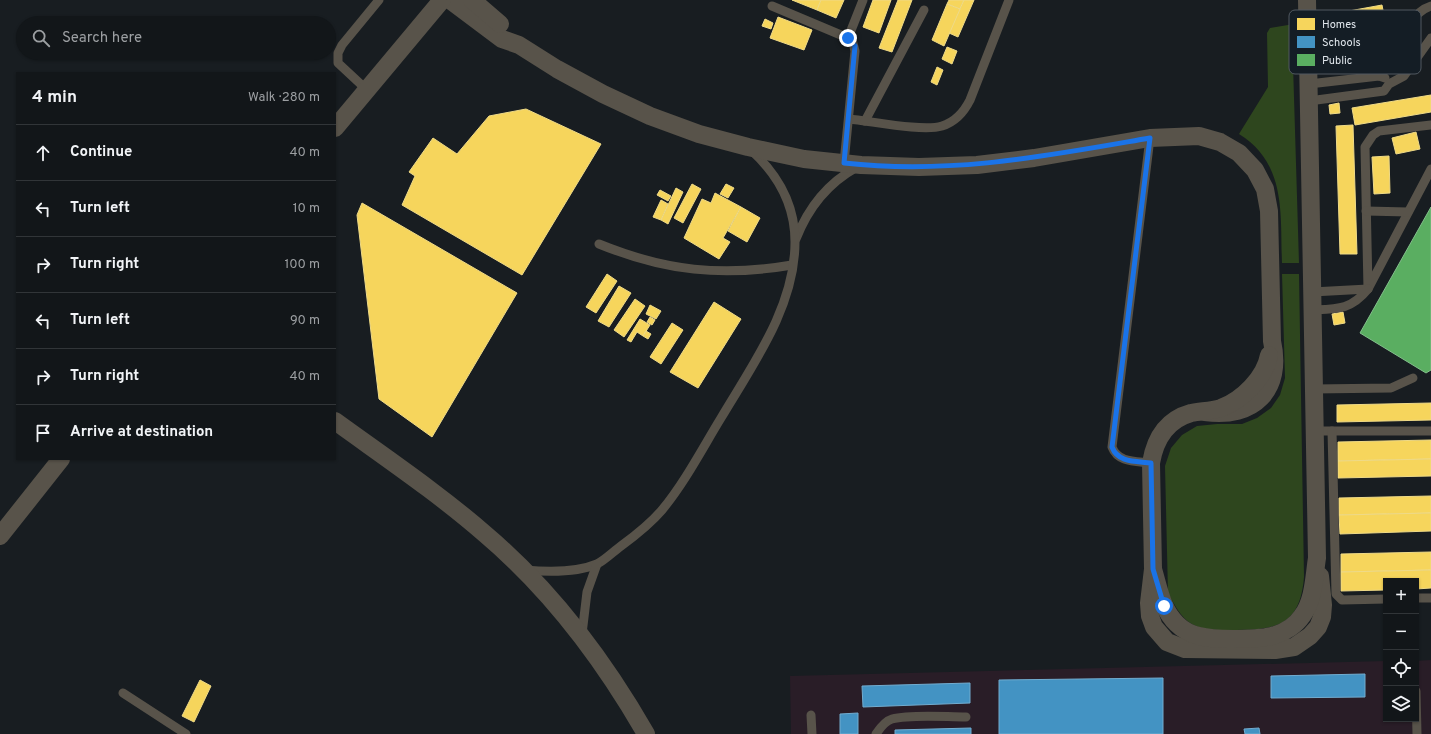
<!DOCTYPE html>
<meta charset="utf-8">
<style>
body{margin:0;font-family:Overpass,sans-serif;background:#1f2326;color:#f1f3f6}
.controls{position:absolute;right:12px;bottom:12px;display:grid;overflow:hidden;border-radius:0px;box-shadow:0 1px 3px #0004}
.controls button{width:36px;height:36px;display:grid;place-items:center;padding:0;border:0;border-bottom:1px solid #313538;background:#121619;color:#f1f3f6;font:20px sans-serif}
.stop{position:absolute;width:12px;height:12px;margin:-9px;border:3px solid #1a73e8;border-radius:50%;background:#fff}
.stop.end{background:#1a73e8;border-color:#fff;box-shadow:0 1px 4px #0008}
.list{margin:0;padding:0;list-style:none}
h2{display:flex;justify-content:space-between;align-items:center;height:52px;margin:0;padding:0 16px;font-size:17px}
h2 small{font-size:13px;font-weight:400;color:#9c9fa2}
.list li{display:grid;grid-template-columns:26px 1fr auto;gap:12px;align-items:center;box-sizing:border-box;height:56px;padding:0 16px;border-top:1px solid #313538}
.list b{display:block;font-size:15px;white-space:nowrap}
.list em{font-size:13px;font-style:normal;color:#9c9fa2}
.icon{flex:none;width:22px;height:22px;fill:none;stroke:currentColor;stroke-width:2;stroke-linecap:round;stroke-linejoin:round}
.map{position:relative;flex:none;width:1431px;height:734px;overflow:hidden}
.search{position:absolute;background:#121619;box-shadow:0 1px 3px #0004;left:16px;top:16px;width:320px;height:44px;display:flex;align-items:center;gap:10px;box-sizing:border-box;padding:0 14px;border-radius:22px;color:#9c9fa2;font-size:15px}
.panel{position:absolute;background:#121619;box-shadow:0 1px 3px #0004;left:16px;top:72px;width:320px;height:388px;border-radius:0px}
.map>svg:first-child{display:block}
.education{fill:#291d27}
.green{fill:#2e461e}
.homes{fill:#f6d55c;stroke:#efda87}
.schools{fill:#4393c3;stroke:#72accf}
.public{fill:#5aae61;stroke:#82bf8b}
.lines{fill:none;stroke-linecap:round;stroke-linejoin:round}
.lane{stroke:#58534a;stroke-width:9}
.street{stroke:#58534a;stroke-width:18}
.route{stroke:#1a73e8;stroke-width:5}
.key{fill:#141d25;stroke:#515961;stroke-width:1}
.key-label{font-size:11px;fill:#e0e6ec}
</style>
<div class="map">
<svg width="1431" height="734" viewBox="0 0 1431 734">
<rect width="100%" height="100%" fill="#181d21"/>
<path class="education" d="M 1431,660 L 1431,734 L 791,734 L 790,676 L 1386,661 L 1386,719 L 1416,719 L 1416,661 Z"/>
<g class="green">
<path d="M 1294,24 L 1292,31 L 1299,263 L 1282,263 C 1280,214 1287,164 1239,134 L 1268,87 L 1267,33 L 1270,28 Z"/>
<path d="M 1282,274 L 1299,274 L 1304,577 C 1300,627 1275,630 1231,630 C 1218,630 1204,631 1192,624 C 1180,617 1175,605 1168,593 L 1165,466 L 1171,448 L 1182,435 L 1197,426 L 1217,424 L 1242,424 L 1257,418 L 1271,408 L 1280,395 L 1285,378 Z"/>
</g>
<g class="homes">
<path d="M 792,0 L 821,0 L 817,10 Z"/>
<path d="M 821,0 L 844,0 L 836,18 L 817,10 Z"/>
<path d="M 873,0 L 891,0 L 879,33 L 863,27 Z"/>
<path d="M 898,0 L 912,0 L 892,52 L 879,48 Z"/>
<path d="M 949,0 L 964,0 L 960,9 L 947,4 Z"/>
<path d="M 964,0 L 974,0 L 958,37 L 949,33 Z"/>
<path d="M 947,4 L 960,9 L 944,46 L 932,40 Z"/>
<path d="M 1382,5 L 1385,21 L 1369,24 L 1377,66 L 1337,73 L 1327,15 Z"/>
<path d="M 778,17 L 812,30 L 804,50 L 770,38 Z"/>
<path d="M 765,19 L 773,23 L 771,29 L 762,26 Z"/>
<path d="M 947,47 L 957,51 L 952,64 L 942,59 Z"/>
<path d="M 937,67 L 943,70 L 937,85 L 931,82 Z"/>
<path d="M 1431,95 L 1431,112 L 1355,125 L 1352,108 Z"/>
<path d="M 1339,103 L 1340,113 L 1330,114 L 1329,105 Z"/>
<path d="M 526,109 L 601,144 L 522,275 L 402,205 L 415,176 L 409,172 L 433,138 L 457,154 L 489,116 Z"/>
<path d="M 1353,125 L 1357,254 L 1340,254 L 1336,126 Z"/>
<path d="M 1416,132 L 1420,149 L 1396,154 L 1392,138 Z"/>
<path d="M 1389,156 L 1390,193 L 1374,194 L 1372,157 Z"/>
<path d="M 692,184 L 701,189 L 683,223 L 674,218 Z"/>
<path d="M 726,184 L 734,188 L 728,198 L 720,194 Z"/>
<path d="M 676,188 L 683,192 L 668,224 L 661,220 Z"/>
<path d="M 660,190 L 671,196 L 668,201 L 657,195 Z"/>
<path d="M 715,193 L 741,207 L 723,238 L 730,242 L 719,259 L 684,238 L 702,199 L 711,203 Z"/>
<path d="M 661,200 L 668,204 L 661,220 L 653,217 Z"/>
<path d="M 362,203 L 517,293 L 432,437 L 379,399 L 357,215 Z"/>
<path d="M 741,207 L 760,218 L 747,242 L 728,231 Z"/>
<path d="M 607,274 L 617,281 L 596,313 L 586,307 Z"/>
<path d="M 619,286 L 631,293 L 609,327 L 598,321 Z"/>
<path d="M 635,299 L 645,306 L 624,337 L 614,330 Z"/>
<path d="M 714,302 L 741,319 L 698,388 L 670,372 Z"/>
<path d="M 650,305 L 661,311 L 656,319 L 646,314 Z"/>
<path d="M 1343,312 L 1345,323 L 1334,325 L 1332,314 Z"/>
<path d="M 650,317 L 655,320 L 652,325 L 647,322 Z"/>
<path d="M 640,319 L 650,325 L 643,336 L 637,332 L 631,342 L 627,340 Z"/>
<path d="M 672,323 L 683,330 L 661,364 L 650,357 Z"/>
<path d="M 646,331 L 651,334 L 648,339 L 643,336 Z"/>
<path d="M 1431,403 L 1431,420 L 1337,422 L 1337,405 Z"/>
<path d="M 1431,440 L 1431,459 L 1338,461 L 1338,442 Z"/>
<path d="M 1431,459 L 1431,476 L 1338,478 L 1338,461 Z"/>
<path d="M 1431,496 L 1431,513 L 1339,515 L 1339,498 Z"/>
<path d="M 1431,513 L 1431,531 L 1340,534 L 1339,515 Z"/>
<path d="M 1431,552 L 1431,570 L 1341,572 L 1341,554 Z"/>
<path d="M 1431,570 L 1431,588 L 1416,589 L 1416,581 L 1386,581 L 1386,590 L 1341,591 L 1341,572 Z"/>
<path d="M 200,680 L 211,686 L 194,722 L 182,716 Z"/>
</g>
<g class="schools">
<path d="M 1365,674 L 1365,697 L 1271,698 L 1271,676 Z"/>
<path d="M 1163,678 L 1163,734 L 999,734 L 999,680 Z"/>
<path d="M 970,683 L 970,703 L 863,707 L 862,686 Z"/>
<path d="M 858,713 L 858,734 L 840,734 L 840,714 Z"/>
<path d="M 971,728 L 971,734 L 895,734 L 895,730 Z"/>
<path d="M 1259,728 L 1260,734 L 1245,734 L 1244,729 Z"/>
</g>
<path class="public" d="M 1431,207 L 1431,370 L 1426,373 L 1360,333 Z"/>
<g class="lines">
<g class="lane">
<path d="M 772,6 L 848,38 L 853,43 L 855,51 L 844,163"/>
<path d="M 848,38 L 863,0"/>
<path d="M 1379,76 C 1391,56 1407,13 1431,6"/>
<path d="M 1309,84 L 1379,76 L 1385,78"/>
<path d="M 367,90 L 338,63 L 338,53 L 342,45 L 379,0"/>
<path d="M 1309,101 L 1384,91 L 1389,84 L 1404,76 L 1431,38"/>
<path d="M 849,119 C 871,121 923,132 942,126 C 955,122 964,112 970,100 L 1009,0"/>
<path d="M 865,121 L 924,10"/>
<path d="M 1431,125 L 1379,131 L 1373,135 L 1365,147 L 1368,289 L 1431,169"/>
<path d="M 1150,138 L 1112,447 C 1118,463 1136,461 1151,463"/>
<path d="M 1366,211 L 1408,212"/>
<path d="M 796,239 C 808,208 828,183 857,167"/>
<path d="M 599,244 C 665,271 722,277 792,265"/>
<path d="M 1312,292 L 1368,289"/>
<path d="M 1312,310 C 1337,309 1351,310 1368,289"/>
<path d="M 1314,389 L 1391,388 L 1413,378"/>
<path d="M 1315,431 L 1431,431"/>
<path d="M 1332,431 L 1336,594 L 1342,600 L 1386,599"/>
<path d="M 525,570 C 548,572 576,573 597,564 C 605,560 614,551 621,546 C 636,535 650,524 662,510 C 685,482 702,449 721,418 C 753,364 795,307 795,242 C 795,206 778,175 752,151"/>
<path d="M 1416,598 L 1431,598"/>
<path d="M 582,634 L 587,592 L 597,564"/>
<path d="M 1416,691 L 1417,734"/>
<path d="M 123,693 L 186,734"/>
<path d="M 811,715 L 812,734"/>
<path d="M 876,734 C 880,728 885,721 892,719 C 911,714 945,717 966,717"/>
</g>
<g class="street">
<path d="M 450,0 L 502,39 L 519,45 L 557,69 L 603,94 L 650,116 L 699,134 L 748,147 L 804,159 L 861,165 L 919,167 L 977,165 L 1034,158 L 1150,138 L 1199,136 L 1220,142 L 1239,153 L 1255,170 L 1265,189 L 1269,211 L 1272,341 C 1283,390 1254,419 1205,412"/>
<path d="M 472,0 L 500,24"/>
<path d="M 335,128 L 442,0"/>
<path d="M 1269,355 C 1265,378 1242,400 1221,408 C 1211,411 1201,411 1191,413 C 1166,420 1155,439 1151,463 L 1153,569 L 1149,603 L 1150,616 L 1154,627 L 1167,642 L 1185,649 L 1275,650 L 1294,647 L 1310,636 L 1318,627 L 1322,617 L 1323,605 L 1320,576"/>
<path d="M 335,421 C 386,458 438,493 485,534 C 551,590 603,659 646,734"/>
<path d="M 0,536 L 61,459"/>
<path d="M 1153,569 C 1159,589 1162,610 1177,624 C 1183,630 1191,634 1199,636 C 1213,640 1262,640 1275,635 C 1285,632 1296,625 1302,616 C 1314,600 1314,577 1317,558 L 1307,0"/>
</g>
</g>
<g class="lines">
<path class="route" d="M 848,38 L 855,46 L 844,163 C 951,175 1046,156 1150,138 L 1112,447 C 1118,463 1136,461 1151,463 L 1153,569 L 1164,606"/>
</g>
<rect x="1289" y="10" width="132" height="64" rx="6" class="key"/>
<rect x="1297" y="18" width="18" height="12" fill="#f6d55c"/>
<rect x="1297" y="36" width="18" height="12" fill="#4393c3"/>
<rect x="1297" y="54" width="18" height="12" fill="#5aae61"/>
<g class="key-label">
<text x="1322" y="28">Homes</text>
<text x="1322" y="46">Schools</text>
<text x="1322" y="64">Public</text>
</g>
</svg>
<div class="controls">
<button>+</button>
<button>−</button>
<button><svg class="icon" aria-label="locate" viewBox="0 0 24 24"><circle cx="12" cy="12" r="6"/><path d="M12 2v4M12 18v4M2 12h4M18 12h4"/></svg></button>
<button><svg class="icon" aria-label="layers" viewBox="0 0 24 24"><path d="M12 4l9 5-9 5-9-5zM3 14l9 5 9-5"/></svg></button>
</div>
<div class="stop" style="left:1164px;top:606px"></div>
<div class="stop end" style="left:848px;top:38px"></div>
<div class="search"><svg class="icon" aria-label="search" viewBox="0 0 24 24"><circle cx="10" cy="10" r="6"/><path d="M15 15l6 6"/></svg>Search here</div>
<section class="panel">
<h2>4 min<small>Walk · 280 m</small></h2>
<ul class="list">
<li><svg class="icon" aria-label="ahead" viewBox="0 0 24 24"><path d="M12 20V5M6 11l6-6 6 6"/></svg><div><b>Continue</b></div><em>40 m</em></li>
<li><svg class="icon" aria-label="left" viewBox="0 0 24 24"><path d="M17 20v-9H6M10 6l-5 5 5 5"/></svg><div><b>Turn left</b></div><em>10 m</em></li>
<li><svg class="icon" aria-label="right" viewBox="0 0 24 24"><path d="M7 20v-9h11M14 6l5 5-5 5"/></svg><div><b>Turn right</b></div><em>100 m</em></li>
<li><svg class="icon" aria-label="left" viewBox="0 0 24 24"><path d="M17 20v-9H6M10 6l-5 5 5 5"/></svg><div><b>Turn left</b></div><em>90 m</em></li>
<li><svg class="icon" aria-label="right" viewBox="0 0 24 24"><path d="M7 20v-9h11M14 6l5 5-5 5"/></svg><div><b>Turn right</b></div><em>40 m</em></li>
<li><svg class="icon" aria-label="arrive" viewBox="0 0 24 24"><path d="M6 21V4h12l-3 4 3 4H6"/></svg><div><b>Arrive at destination</b></div></li>
</ul>
</section>
</div>
